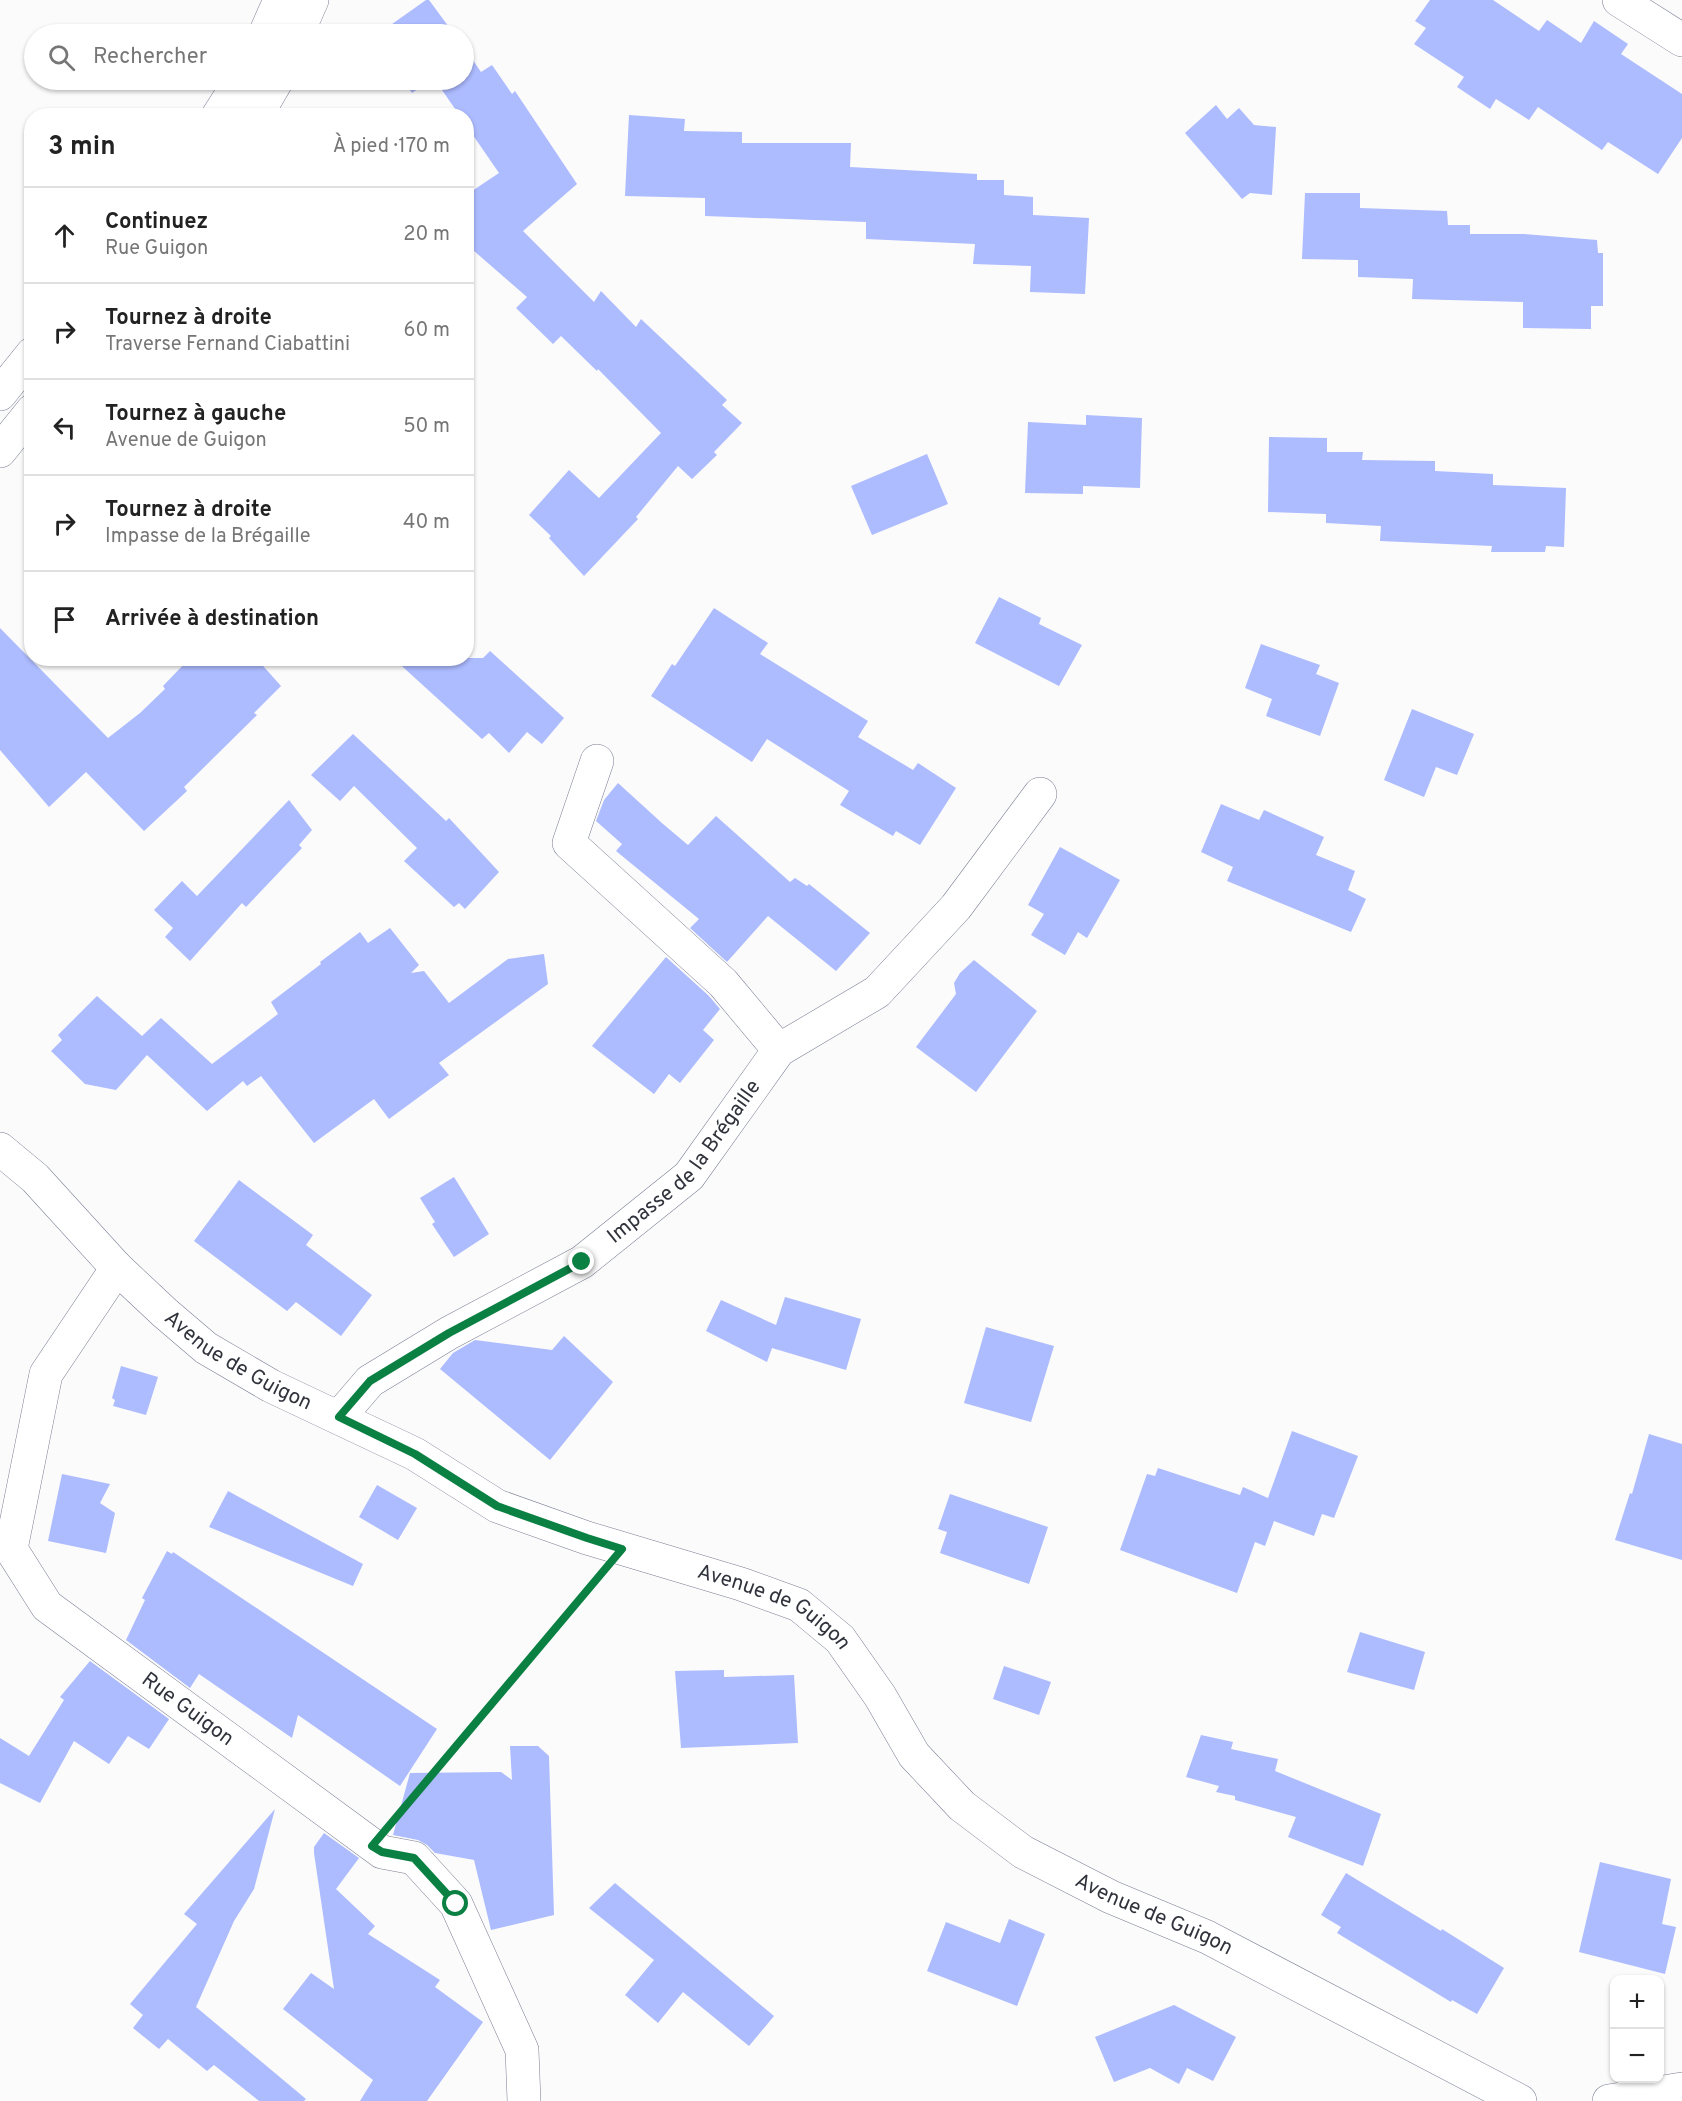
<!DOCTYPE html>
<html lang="fr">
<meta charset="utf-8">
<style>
body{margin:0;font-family:Overpass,sans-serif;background:#f6f6f6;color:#222}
.controls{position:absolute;right:18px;bottom:18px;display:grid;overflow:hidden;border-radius:12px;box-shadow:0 2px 4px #0004}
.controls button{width:54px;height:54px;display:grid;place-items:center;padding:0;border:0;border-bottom:2px solid #e0e0e0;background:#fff;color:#222;font:30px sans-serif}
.stop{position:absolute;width:18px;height:18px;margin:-14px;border:4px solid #0b8043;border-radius:50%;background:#fff}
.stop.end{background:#0b8043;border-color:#fff;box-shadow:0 2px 6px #0008}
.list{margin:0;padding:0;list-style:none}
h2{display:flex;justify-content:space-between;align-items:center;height:78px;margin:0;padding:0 24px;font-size:26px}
h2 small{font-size:20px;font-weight:400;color:#767676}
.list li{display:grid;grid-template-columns:39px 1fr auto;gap:18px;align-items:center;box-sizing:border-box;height:96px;padding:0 24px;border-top:2px solid #e0e0e0}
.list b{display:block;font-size:22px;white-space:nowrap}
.list p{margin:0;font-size:20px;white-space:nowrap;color:#767676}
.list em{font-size:20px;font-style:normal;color:#767676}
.icon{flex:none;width:33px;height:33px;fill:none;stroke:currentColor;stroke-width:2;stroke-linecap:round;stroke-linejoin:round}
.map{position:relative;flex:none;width:1682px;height:2101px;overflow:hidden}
.search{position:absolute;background:#fff;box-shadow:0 2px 4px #0004;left:24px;top:24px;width:450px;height:66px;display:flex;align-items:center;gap:15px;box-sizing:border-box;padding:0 21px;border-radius:33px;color:#767676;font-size:22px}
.panel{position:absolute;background:#fff;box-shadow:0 2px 4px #0004;left:24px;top:108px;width:450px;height:558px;border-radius:24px}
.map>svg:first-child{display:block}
.building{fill:#adbbff}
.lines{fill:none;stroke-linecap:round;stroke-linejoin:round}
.street-casing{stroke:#7a7f94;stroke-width:34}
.secondary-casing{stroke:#7a7f94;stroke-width:34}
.path{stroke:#a2a3a7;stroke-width:4;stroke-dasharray:3 3;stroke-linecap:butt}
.street{stroke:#fff;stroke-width:33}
.secondary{stroke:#fff;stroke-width:33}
.route{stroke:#0b8043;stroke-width:8}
.labels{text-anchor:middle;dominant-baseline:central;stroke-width:6;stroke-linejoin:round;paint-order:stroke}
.street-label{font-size:21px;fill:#31333c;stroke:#fff}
</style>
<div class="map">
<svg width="1682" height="2101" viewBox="0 0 1682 2101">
<rect width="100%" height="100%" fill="#fbfbfb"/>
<g class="building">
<path d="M 426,0 L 429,0 L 454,34 L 378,34 Z"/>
<path d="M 1430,0 L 1493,0 L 1539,31 L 1547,20 L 1581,43 L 1594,21 L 1628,44 L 1621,54 L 1682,94 L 1682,138 L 1658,174 L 1608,142 L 1602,150 L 1538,107 L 1529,120 L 1496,99 L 1490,109 L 1457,87 L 1464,77 L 1414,44 L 1426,28 L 1415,21 Z"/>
<path d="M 464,47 L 481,72 L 492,65 L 512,94 L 515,91 L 577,184 L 523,231 L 594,302 L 601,291 L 636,327 L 641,319 L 727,400 L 722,405 L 742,423 L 714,452 L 717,455 L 692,479 L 678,466 L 636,517 L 638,519 L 584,576 L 549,538 L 551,536 L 529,515 L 569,470 L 599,498 L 661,433 L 598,369 L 597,371 L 561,336 L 553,344 L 516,308 L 527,297 L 466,244 L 466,195 L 499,173 L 466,125 L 466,116 L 460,116 L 435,80 L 464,80 Z"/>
<path d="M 403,80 L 431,80 L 412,93 Z"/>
<path d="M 1216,105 L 1227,119 L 1239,108 L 1254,125 L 1276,127 L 1272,195 L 1250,193 L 1242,199 L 1185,133 Z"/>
<path d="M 629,115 L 685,119 L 684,131 L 742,132 L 742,143 L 851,143 L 850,167 L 977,174 L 977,180 L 1004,180 L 1004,195 L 1033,197 L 1033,215 L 1089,218 L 1085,294 L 1030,292 L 1031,266 L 973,264 L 975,244 L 866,239 L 866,222 L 705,216 L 705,198 L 625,196 Z"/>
<path d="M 1305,193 L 1360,193 L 1360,208 L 1447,211 L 1448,225 L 1470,225 L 1470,234 L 1524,234 L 1597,240 L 1598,253 L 1603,253 L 1603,306 L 1591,306 L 1591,329 L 1523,328 L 1523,302 L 1412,299 L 1413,279 L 1358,277 L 1358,260 L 1302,259 Z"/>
<path d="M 1086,415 L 1142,418 L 1140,488 L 1083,486 L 1083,494 L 1025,493 L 1028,422 L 1086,425 Z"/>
<path d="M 1269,437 L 1327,438 L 1327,452 L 1363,452 L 1362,460 L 1435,461 L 1435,471 L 1493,474 L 1493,485 L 1566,488 L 1564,547 L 1546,546 L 1545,552 L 1491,552 L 1492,546 L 1380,541 L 1381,526 L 1326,523 L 1326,514 L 1268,512 Z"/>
<path d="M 927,454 L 948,504 L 872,535 L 851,486 Z"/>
<path d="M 999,597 L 1041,618 L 1039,624 L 1082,645 L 1059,686 L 975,643 Z"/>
<path d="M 714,608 L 768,643 L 760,654 L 868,721 L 858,737 L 913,770 L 918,763 L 956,788 L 920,845 L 896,831 L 893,836 L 840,805 L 849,791 L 767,739 L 752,762 L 651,696 L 672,664 L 675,666 Z"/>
<path d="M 0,628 L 108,738 L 140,713 L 165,689 L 163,686 L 190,658 L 256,658 L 281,686 L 254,713 L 257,715 L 184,787 L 187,791 L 144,831 L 86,772 L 49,807 L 0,750 Z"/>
<path d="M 1261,644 L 1320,665 L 1316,674 L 1339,683 L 1320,736 L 1266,716 L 1272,699 L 1245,688 Z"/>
<path d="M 490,651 L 564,718 L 542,744 L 527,732 L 509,753 L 489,733 L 482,739 L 393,658 L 483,658 Z"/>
<path d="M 1412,709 L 1474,734 L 1457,775 L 1436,767 L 1424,797 L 1384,780 Z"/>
<path d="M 353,734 L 446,821 L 449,818 L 499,872 L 465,909 L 459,903 L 454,907 L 404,861 L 417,848 L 354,786 L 340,801 L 311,775 Z"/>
<path d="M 618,783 L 663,824 L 688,845 L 716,816 L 790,882 L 795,878 L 807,886 L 809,884 L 870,933 L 836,971 L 768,916 L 727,962 L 690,928 L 699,919 L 616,851 L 622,844 L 596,821 L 604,800 Z"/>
<path d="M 289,800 L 312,830 L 299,845 L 302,848 L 246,907 L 242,903 L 190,961 L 165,937 L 173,928 L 154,910 L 182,881 L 197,896 Z"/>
<path d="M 1221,804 L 1259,820 L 1264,810 L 1324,837 L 1316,855 L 1355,871 L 1348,890 L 1366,899 L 1351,932 L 1227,881 L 1233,867 L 1201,852 Z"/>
<path d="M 1060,847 L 1120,880 L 1087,938 L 1078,932 L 1065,955 L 1031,935 L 1044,914 L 1028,905 Z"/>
<path d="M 390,928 L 419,965 L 411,973 L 424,971 L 449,1003 L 508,959 L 544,954 L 548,984 L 439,1063 L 449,1075 L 389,1119 L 374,1099 L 314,1143 L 261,1076 L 247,1086 L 243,1081 L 207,1111 L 147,1055 L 116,1090 L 85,1084 L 51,1051 L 62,1040 L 58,1035 L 97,996 L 142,1036 L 161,1018 L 212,1064 L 278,1014 L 271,1002 L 321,964 L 320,962 L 360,932 L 368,943 Z"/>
<path d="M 666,957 L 709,996 L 720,1009 L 703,1030 L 714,1040 L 680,1083 L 669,1074 L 654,1094 L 592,1046 Z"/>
<path d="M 974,960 L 1037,1011 L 976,1092 L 916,1047 L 956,994 L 954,983 L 960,973 Z"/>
<path d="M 454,1177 L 489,1234 L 454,1257 L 432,1224 L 435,1222 L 420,1198 Z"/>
<path d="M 239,1180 L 313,1235 L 306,1245 L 372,1295 L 341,1336 L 296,1302 L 287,1311 L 194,1241 Z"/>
<path d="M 785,1297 L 861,1319 L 846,1370 L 772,1348 L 767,1362 L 706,1331 L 721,1300 L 776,1325 Z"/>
<path d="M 986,1327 L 1054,1346 L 1031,1422 L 964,1403 Z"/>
<path d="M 564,1336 L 613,1382 L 550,1460 L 440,1369 L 453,1353 L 475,1340 L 552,1350 Z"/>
<path d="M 121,1366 L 158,1377 L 146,1415 L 113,1406 L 115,1400 L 112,1398 Z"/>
<path d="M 1292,1431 L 1358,1456 L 1334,1518 L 1322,1514 L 1314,1536 L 1274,1521 L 1265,1546 L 1255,1542 L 1237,1593 L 1120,1550 L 1147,1474 L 1155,1476 L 1158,1468 L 1240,1495 L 1243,1487 L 1268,1498 Z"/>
<path d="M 1649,1434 L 1682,1444 L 1682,1560 L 1615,1540 L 1630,1493 L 1632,1494 Z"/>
<path d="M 62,1474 L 110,1484 L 100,1503 L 115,1513 L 106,1553 L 48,1541 Z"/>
<path d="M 377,1485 L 417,1508 L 398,1540 L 359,1517 Z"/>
<path d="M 228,1491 L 363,1564 L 353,1586 L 209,1527 Z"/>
<path d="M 950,1494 L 1048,1527 L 1029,1584 L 940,1553 L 947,1532 L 938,1529 Z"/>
<path d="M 167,1551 L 172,1554 L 173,1552 L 437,1729 L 400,1786 L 298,1715 L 292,1738 L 199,1674 L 190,1688 L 126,1640 L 145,1600 L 142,1598 Z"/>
<path d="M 1360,1632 L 1425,1652 L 1414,1690 L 1347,1672 Z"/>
<path d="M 90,1661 L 169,1719 L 149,1749 L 128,1736 L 109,1764 L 74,1741 L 40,1803 L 0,1783 L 0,1738 L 29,1756 L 64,1700 L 60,1697 Z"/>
<path d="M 1004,1666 L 1051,1682 L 1039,1715 L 993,1699 Z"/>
<path d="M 724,1670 L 724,1677 L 794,1675 L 798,1743 L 681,1748 L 675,1671 Z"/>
<path d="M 1201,1735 L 1233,1742 L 1231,1749 L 1278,1759 L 1275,1771 L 1381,1814 L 1363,1866 L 1288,1837 L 1296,1817 L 1235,1800 L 1235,1796 L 1216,1792 L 1219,1786 L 1186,1777 Z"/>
<path d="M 510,1746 L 538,1746 L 549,1756 L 554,1915 L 491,1930 L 474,1860 L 435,1853 L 427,1845 L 418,1840 L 393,1835 L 410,1773 L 501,1772 L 512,1780 Z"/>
<path d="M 275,1809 L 254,1889 L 234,1921 L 196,2007 L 306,2099 L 304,2101 L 259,2101 L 214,2065 L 207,2071 L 168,2039 L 159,2049 L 133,2028 L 143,2015 L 130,2004 L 197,1924 L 184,1914 Z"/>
<path d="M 324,1833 L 359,1858 L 336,1889 L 375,1926 L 368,1934 L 440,1980 L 435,1987 L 483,2022 L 427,2101 L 360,2101 L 373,2080 L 283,2009 L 311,1973 L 334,1989 L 314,1853 L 314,1847 Z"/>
<path d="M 1600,1862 L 1671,1879 L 1662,1924 L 1676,1927 L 1665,1974 L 1579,1952 Z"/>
<path d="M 1346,1873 L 1441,1931 L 1442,1929 L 1504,1968 L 1477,2014 L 1452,2000 L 1451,2002 L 1337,1933 L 1341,1927 L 1321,1915 Z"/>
<path d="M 615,1883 L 774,2016 L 749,2046 L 683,1992 L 658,2023 L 625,1995 L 654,1960 L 589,1908 Z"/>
<path d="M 1009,1919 L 1045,1934 L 1017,2006 L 927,1971 L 946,1922 L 1000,1943 Z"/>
<path d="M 1174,2005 L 1236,2037 L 1213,2081 L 1187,2068 L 1179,2084 L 1150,2068 L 1114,2082 L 1095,2037 Z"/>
</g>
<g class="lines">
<g class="street-casing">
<g id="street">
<path d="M 1619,0 L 1682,40"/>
<path d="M 779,1050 L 877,992 L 956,907 L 1040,794"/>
<path id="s1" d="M 117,1268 L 46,1374 L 11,1549 L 47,1606 L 382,1852 L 414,1858 L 456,1904 L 522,2050 L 524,2101"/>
<path id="s2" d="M 339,1417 L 370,1381 L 449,1333 L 582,1262 L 689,1176 L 779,1050 L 723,983 L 569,843 L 597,761"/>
<path d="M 1609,2101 L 1682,2089"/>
</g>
</g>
<g class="secondary-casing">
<g id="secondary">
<path d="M 265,34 L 280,0"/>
<path d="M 297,34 L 312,0"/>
<path d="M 218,116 L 241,80"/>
<path d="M 256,116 L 277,80"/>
<path d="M 0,394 L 32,354"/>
<path d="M 0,451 L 32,411"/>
<path id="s3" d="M 0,1149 L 35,1178 L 117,1268 L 165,1313 L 206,1348 L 271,1386 L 415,1454 L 497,1506 L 587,1538 L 741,1584 L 799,1605 L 840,1639 L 880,1696 L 914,1755 L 962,1806 L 1023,1852 L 1111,1897 L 1207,1937 L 1520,2101"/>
</g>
</g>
<path class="path" d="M 399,1814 L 594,1581"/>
<use href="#street" class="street"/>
<use href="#secondary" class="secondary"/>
</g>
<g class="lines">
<path class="route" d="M 456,1904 L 414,1858 L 382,1852 L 372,1846 L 622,1549 L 587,1538 L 497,1506 L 415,1454 L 339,1417 L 370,1381 L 449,1333 L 582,1262"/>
</g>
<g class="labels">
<g class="street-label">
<text stroke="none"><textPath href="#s2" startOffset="435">Impasse de la Brégaille</textPath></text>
<text stroke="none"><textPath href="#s3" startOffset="321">Avenue de Guigon</textPath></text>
<text stroke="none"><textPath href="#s3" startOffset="915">Avenue de Guigon</textPath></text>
<text stroke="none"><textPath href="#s1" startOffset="548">Rue Guigon</textPath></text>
<text stroke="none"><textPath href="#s3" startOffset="1419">Avenue de Guigon</textPath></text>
</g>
</g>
</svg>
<div class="controls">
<button>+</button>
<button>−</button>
</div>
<div class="stop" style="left:456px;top:1904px"></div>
<div class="stop end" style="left:582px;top:1262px"></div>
<div class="search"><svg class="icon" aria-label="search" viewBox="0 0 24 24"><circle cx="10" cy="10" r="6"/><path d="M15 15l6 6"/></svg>Rechercher</div>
<section class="panel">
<h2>3 min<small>À pied · 170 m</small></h2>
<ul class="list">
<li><svg class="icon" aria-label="ahead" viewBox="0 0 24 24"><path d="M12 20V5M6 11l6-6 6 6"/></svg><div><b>Continuez</b><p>Rue Guigon</p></div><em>20 m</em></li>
<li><svg class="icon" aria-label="right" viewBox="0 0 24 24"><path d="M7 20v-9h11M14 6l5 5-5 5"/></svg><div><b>Tournez à droite</b><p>Traverse Fernand Ciabattini</p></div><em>60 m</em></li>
<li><svg class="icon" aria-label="left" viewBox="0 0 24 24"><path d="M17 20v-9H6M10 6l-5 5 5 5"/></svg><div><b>Tournez à gauche</b><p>Avenue de Guigon</p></div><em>50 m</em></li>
<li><svg class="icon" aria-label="right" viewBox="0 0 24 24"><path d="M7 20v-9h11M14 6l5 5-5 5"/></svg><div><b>Tournez à droite</b><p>Impasse de la Brégaille</p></div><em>40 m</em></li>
<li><svg class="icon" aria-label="arrive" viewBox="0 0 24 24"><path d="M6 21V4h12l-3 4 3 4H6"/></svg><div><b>Arrivée à destination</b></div></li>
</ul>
</section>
</div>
